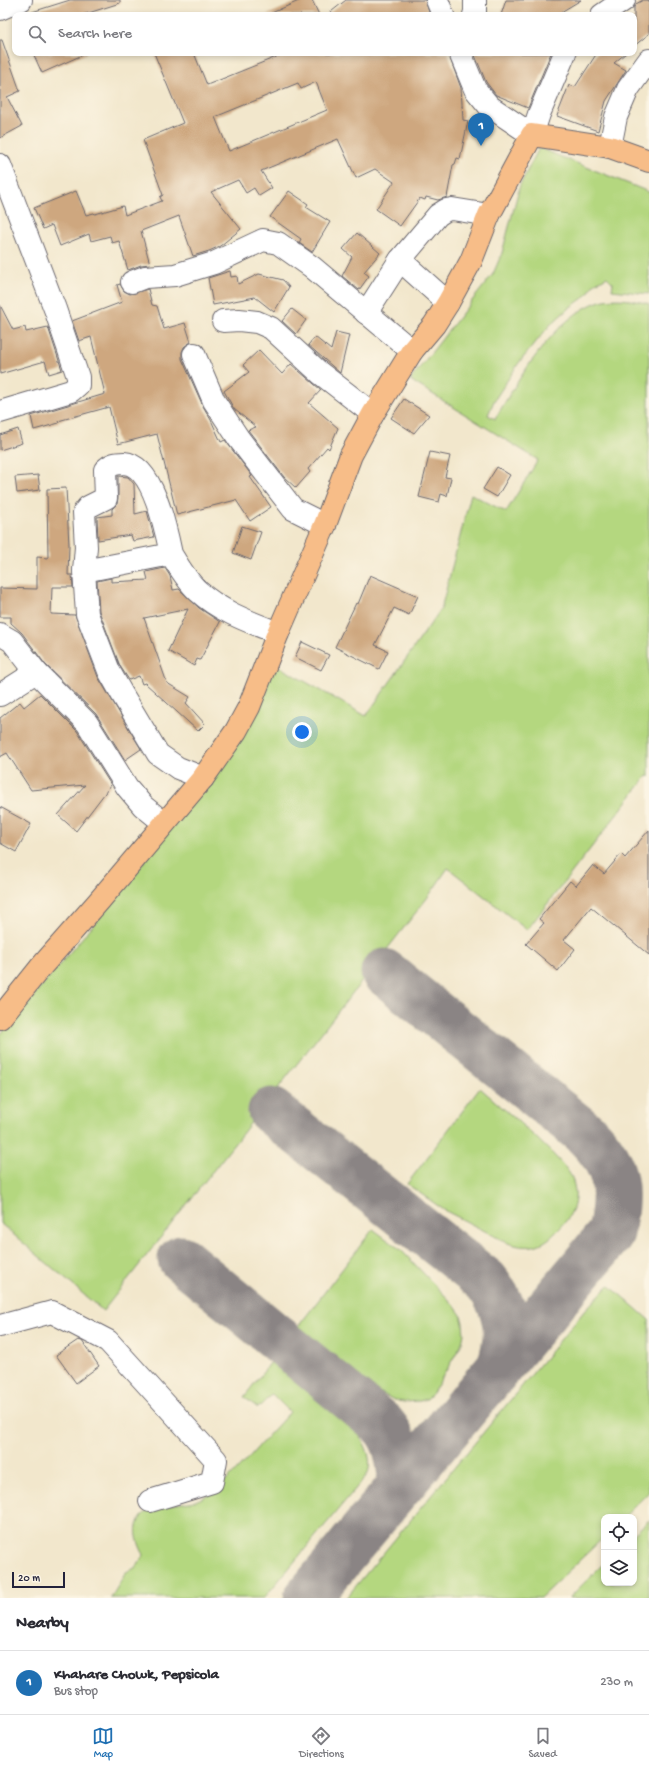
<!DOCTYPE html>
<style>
body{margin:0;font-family:"Gochi Hand",sans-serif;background:#f7f7f7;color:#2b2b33}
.controls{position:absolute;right:12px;bottom:12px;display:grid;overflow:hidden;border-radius:8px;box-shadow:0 2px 6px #0003}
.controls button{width:36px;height:36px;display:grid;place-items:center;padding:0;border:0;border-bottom:1px solid #e1e1e2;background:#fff;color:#2b2b33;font:20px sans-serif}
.scale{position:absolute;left:12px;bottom:10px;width:53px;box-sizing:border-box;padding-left:4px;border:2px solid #22223b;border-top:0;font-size:11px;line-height:14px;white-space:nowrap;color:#22223b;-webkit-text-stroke:3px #fcf5e5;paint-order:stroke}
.you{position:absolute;left:302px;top:732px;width:14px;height:14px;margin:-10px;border:3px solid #fff;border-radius:50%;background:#1a73e8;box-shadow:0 0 0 6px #1a73e833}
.badge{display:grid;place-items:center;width:26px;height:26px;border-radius:50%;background:#1f6fb2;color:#fff;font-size:13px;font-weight:700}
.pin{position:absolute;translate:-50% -33px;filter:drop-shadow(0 1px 2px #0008)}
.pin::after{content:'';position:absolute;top:21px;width:14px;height:12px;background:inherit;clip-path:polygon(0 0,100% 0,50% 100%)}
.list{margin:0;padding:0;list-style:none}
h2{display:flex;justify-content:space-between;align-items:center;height:52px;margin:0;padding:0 16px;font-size:17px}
h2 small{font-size:13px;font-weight:400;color:#7c7c81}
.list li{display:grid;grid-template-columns:26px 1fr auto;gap:12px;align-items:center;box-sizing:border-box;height:64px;padding:0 16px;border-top:1px solid #e1e1e2}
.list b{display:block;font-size:15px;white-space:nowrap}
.list p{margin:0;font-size:13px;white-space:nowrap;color:#7c7c81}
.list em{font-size:13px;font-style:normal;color:#7c7c81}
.icon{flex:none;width:22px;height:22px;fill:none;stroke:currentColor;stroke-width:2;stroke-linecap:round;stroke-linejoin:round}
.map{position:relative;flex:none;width:649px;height:1598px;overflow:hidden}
.search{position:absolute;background:#fff;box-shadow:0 2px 6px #0003;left:12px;right:12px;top:12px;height:44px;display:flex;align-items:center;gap:10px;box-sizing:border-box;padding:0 14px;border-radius:8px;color:#7c7c81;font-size:15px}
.sheet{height:116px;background:#fff}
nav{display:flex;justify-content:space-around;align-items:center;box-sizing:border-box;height:56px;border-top:1px solid #e1e1e2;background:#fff;font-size:11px;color:#7c7c81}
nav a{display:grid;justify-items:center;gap:2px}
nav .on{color:#1f6fb2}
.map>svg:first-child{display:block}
.green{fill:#b4d77f;stroke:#6b7c5d}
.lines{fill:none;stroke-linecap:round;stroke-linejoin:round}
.taxiway{stroke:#8a8484;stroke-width:47}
.building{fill:#cea77f;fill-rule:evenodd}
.minor-casing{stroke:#6b676e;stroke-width:24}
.major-casing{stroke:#6b676e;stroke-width:24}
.minor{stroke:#fff;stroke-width:22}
.major{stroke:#f7bd88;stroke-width:22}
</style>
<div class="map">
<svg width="649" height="1598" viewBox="0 0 649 1598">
<rect width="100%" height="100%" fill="#fcf5e5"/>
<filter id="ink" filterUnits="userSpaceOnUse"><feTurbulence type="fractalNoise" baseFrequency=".025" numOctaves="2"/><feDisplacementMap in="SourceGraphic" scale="8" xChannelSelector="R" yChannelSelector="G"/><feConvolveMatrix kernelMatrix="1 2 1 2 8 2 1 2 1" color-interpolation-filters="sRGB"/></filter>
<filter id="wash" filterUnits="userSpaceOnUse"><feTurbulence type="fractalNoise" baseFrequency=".012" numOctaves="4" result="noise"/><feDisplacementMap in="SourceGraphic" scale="16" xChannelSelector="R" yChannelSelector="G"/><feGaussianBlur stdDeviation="0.9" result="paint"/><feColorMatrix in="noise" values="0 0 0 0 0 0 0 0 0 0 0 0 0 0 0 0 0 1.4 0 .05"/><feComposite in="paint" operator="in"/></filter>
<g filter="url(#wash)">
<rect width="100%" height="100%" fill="#f2e7cc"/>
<g class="green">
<path d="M 539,148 L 649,192 L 649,294 L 612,290 L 613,283 L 607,277 L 594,284 L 586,296 L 569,308 L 550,325 L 518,364 L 494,401 L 488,415 L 495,419 C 518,380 555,316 600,301 C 615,297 635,300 649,304 L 649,777 L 647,776 L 527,930 L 448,868 L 428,897 L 103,1311 L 0,1223 L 0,1035 L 132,879 L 276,665 L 366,716 L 441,609 L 471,494 L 506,512 L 538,460 L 410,380 L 493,274 L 502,253 L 520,185 Z"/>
<path d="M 480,1088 C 505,1110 530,1131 553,1154 C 560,1162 568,1169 572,1178 C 574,1184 576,1193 575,1199 C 574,1213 563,1226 553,1235 C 540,1248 525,1249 508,1243 L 444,1210 L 407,1184 Z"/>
<path d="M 373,1229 L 401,1250 L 453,1304 L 461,1315 L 463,1323 L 464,1334 L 461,1345 L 433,1393 L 427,1399 L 420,1401 L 403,1402 L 394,1400 L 345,1373 L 294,1332 Z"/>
<path d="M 609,1285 L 649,1320 L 649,1492 L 624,1517 L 604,1517 L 604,1537 L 540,1598 L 346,1598 L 586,1309 Z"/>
<path d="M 278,1353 C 302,1375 385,1438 367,1475 L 264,1598 L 111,1598 L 125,1574 L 136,1567 L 144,1555 C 139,1545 133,1533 139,1520 C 148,1502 183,1506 200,1499 C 222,1489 235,1471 251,1455 C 264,1440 277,1426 290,1412 L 272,1394 L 258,1408 L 244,1397 Z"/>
<path d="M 649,1520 L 649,1598 L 569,1598 L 604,1563 L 604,1583 L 634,1583 L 634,1534 Z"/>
</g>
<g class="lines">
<g class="taxiway">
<path d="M 271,1111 L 486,1281 C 508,1309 511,1333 500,1366"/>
<path d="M 181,1259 L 383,1425 C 398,1442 399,1461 402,1484"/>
<path d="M 307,1598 L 611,1233 C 619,1190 619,1166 587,1135 L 384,972"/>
</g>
</g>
<g id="blocks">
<g class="building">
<path d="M 70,0 L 120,0 L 120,3 L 82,15 L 33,15 L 32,12 Z"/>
<path d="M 301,0 L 312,0 L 319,15 L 267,15 Z"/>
<path d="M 346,0 L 425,0 L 430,15 L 327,15 Z"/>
<path d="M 506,0 L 581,0 L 556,15 L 501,15 Z"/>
<path d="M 643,0 L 649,0 L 649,34 L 634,46 L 634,7 L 636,4 Z"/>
<path d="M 0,40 L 2,40 L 20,91 L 7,97 L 22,126 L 0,138 Z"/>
<path d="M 33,53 L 87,53 L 42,73 Z"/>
<path d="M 154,53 L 194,53 L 207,85 L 286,53 L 448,53 L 461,88 L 463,120 L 468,121 L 460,159 L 457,158 L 455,164 L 453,165 L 447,197 L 438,200 L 426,197 L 425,200 L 420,198 L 400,226 L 376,209 L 394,182 L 375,169 L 356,178 L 338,139 L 261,171 L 272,188 L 259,196 L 254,188 L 246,193 L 238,180 L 211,192 L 241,229 L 220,246 L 209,251 L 193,256 L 179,216 L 141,231 L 150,264 L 141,265 L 128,270 L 119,241 L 112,243 L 110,236 L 91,241 L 89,234 L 60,246 L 52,225 L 43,229 L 34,208 L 76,191 L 86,215 L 94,213 L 95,214 L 123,206 L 125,215 L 162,201 L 160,197 L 163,195 L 143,140 L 183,123 ZM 316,82 L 327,110 L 229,151 L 215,117 L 298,83 L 301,89 Z"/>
<path d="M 474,53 L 551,53 L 528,108 L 496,95 L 486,82 Z"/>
<path d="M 597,53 L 626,53 L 614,63 L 626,70 L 606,101 L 598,131 L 557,116 L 569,85 L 575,87 Z"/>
<path d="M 289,191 L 308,204 L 306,207 L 330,222 L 312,252 L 299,243 L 301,239 L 270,217 Z"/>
<path d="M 357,233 L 380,253 L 364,272 L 369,276 L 359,290 L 342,276 L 352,257 L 343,249 Z"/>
<path d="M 230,271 L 231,277 L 237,276 L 238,284 L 259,274 L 283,280 L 289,287 L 274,312 L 255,297 L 213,305 L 208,278 Z"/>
<path d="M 120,284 L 124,291 L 130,294 L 148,289 L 152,305 L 157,306 L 164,329 L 185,323 L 191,342 L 184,347 L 182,352 L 182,359 L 203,406 L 211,420 L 221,442 L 225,440 L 252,476 L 250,477 L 271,507 L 250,521 L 236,500 L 177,515 L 157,434 L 118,444 L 109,407 L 58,421 L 59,423 L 34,430 L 31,416 L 105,394 L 91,337 L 79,341 L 72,321 L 122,302 L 117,285 Z"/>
<path d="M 0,305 L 13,330 L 25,327 L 26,332 L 48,327 L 62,370 L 49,374 L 45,361 L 0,374 Z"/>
<path d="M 292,309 L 306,320 L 296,334 L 282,321 Z"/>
<path d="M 336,332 L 349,335 L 340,373 L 308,345 L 315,337 L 331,350 Z"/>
<path d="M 259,350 L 282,374 L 291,364 L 321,390 L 309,403 L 338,428 L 329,449 L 327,447 L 308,469 L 310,472 L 296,488 L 284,477 L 248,430 L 256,427 L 234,409 L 224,391 L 249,372 L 243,365 Z"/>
<path d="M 404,399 L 429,415 L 414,433 L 391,418 Z"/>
<path d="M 18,429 L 22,443 L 0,450 L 0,435 Z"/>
<path d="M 430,452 L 450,456 L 445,477 L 451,478 L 447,496 L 441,494 L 439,502 L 419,497 Z"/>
<path d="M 497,467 L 510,475 L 497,497 L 483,489 Z"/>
<path d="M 38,475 L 40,490 L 17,493 L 15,477 Z"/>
<path d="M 118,476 L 128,477 L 134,484 L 135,514 L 147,511 L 154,537 L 133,541 L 131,535 L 98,540 L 97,517 L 112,515 L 112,509 L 117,504 L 118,498 Z"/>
<path d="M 66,488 L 69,545 L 68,575 L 72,575 L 73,587 L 52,587 L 51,614 L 75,615 L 98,677 L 141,749 L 125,760 L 96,714 L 45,664 L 22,633 L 11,623 L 11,617 L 0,617 L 0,588 L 37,589 L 37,557 L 48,558 L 47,489 Z"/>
<path d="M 242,526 L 261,532 L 251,560 L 233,553 Z"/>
<path d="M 165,568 L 170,576 L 173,590 L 179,589 L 199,608 L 220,622 L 200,660 L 197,659 L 194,666 L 168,651 L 188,609 L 144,618 L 167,683 L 190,697 L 186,703 L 205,724 L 198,731 L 145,683 L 142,684 L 139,676 L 129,680 L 120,666 L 99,611 L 97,581 L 111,578 L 111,582 L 148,580 L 146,572 Z"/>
<path d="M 370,575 L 418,596 L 409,615 L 394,608 L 375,645 L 388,651 L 379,669 L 335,647 L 356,603 L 358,604 Z"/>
<path d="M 302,642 L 329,655 L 321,670 L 295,657 Z"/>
<path d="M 40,694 L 77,731 L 111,785 L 76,831 L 58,815 L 85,785 L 31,790 L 7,753 L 0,757 L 0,718 L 20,702 L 24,707 Z"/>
<path d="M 0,807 L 31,824 L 16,852 L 0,843 Z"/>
<path d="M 649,830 L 649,955 L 591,907 L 564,940 L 575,949 L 558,971 L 526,944 L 544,923 L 539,919 L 570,881 L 576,886 L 593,865 L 604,874 L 621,854 L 625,858 Z"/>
<path d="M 78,1340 L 82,1341 L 99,1366 L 76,1383 L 56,1355 Z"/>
</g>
</g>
</g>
<g filter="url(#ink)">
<use href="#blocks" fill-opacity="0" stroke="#6b676e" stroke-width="1"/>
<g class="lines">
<g class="minor-casing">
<g id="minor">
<path d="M 437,0 L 443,15"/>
<path d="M 0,9 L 21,0"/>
<path d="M 474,15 L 475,12 L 475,0"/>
<path d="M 602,15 L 624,0"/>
<path d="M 460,53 L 475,89 L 489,106 L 532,135 L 539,114 L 565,53"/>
<path d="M 610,147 L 616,117 L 628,89 L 649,60"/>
<path d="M 0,165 L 55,309 L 78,377 L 78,385 L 71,391 L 0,412"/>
<path d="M 132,282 L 145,277 L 175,275 L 214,263 L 263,240 L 278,243 L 312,267 L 412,351"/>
<path d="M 448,303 L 400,260 L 438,215 L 446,210 L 452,209 L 489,215"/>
<path d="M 366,313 L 400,260"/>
<path d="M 223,321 L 239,320 L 257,322 L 271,328 L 320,373 L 373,414"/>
<path d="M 194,354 L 214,401 L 239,439 L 293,509 L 325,525"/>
<path d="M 171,554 C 166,530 153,465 124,463 C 116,463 111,464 105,470 L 106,498 L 88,507 L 84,512 L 86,547 L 84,571 L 171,554 C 179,567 187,581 198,591 C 221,612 250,622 278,633"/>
<path d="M 84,571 L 87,614 L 109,671 L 122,694 L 158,754 L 178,768 L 203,778"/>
<path d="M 0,634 L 12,641 L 36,672 L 87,723 L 127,787 L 143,806 L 164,823"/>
<path d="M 0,695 L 36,672"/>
<path d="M 0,1326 L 52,1312 L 108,1341 L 216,1460 L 212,1482 L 150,1501"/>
</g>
</g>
<g class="major-casing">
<path id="major" d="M 0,1018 L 40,968 L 99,901 L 203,778 L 236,731 L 249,707 L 278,633 L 325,525 L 351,455 L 373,414 L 412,351 L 434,325 L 448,303 L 471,261 L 489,215 L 532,135 L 610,147 L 649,161"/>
</g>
<use href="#minor" class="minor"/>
<use href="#major" class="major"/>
</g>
</g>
</svg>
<div class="controls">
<button><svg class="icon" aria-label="locate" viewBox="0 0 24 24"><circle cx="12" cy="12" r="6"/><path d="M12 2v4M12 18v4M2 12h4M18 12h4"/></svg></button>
<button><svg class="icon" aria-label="layers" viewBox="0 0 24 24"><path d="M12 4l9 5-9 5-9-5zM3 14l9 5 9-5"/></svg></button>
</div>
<div class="scale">20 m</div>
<div class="you"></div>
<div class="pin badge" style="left:481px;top:146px">1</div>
<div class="search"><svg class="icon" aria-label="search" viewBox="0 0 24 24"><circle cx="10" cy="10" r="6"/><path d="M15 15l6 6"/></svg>Search here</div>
</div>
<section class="sheet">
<h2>Nearby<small></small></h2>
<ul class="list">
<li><span class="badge">1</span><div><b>Khahare Chowk, Pepsicola</b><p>Bus stop</p></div><em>230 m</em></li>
</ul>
</section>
<nav>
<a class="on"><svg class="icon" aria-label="map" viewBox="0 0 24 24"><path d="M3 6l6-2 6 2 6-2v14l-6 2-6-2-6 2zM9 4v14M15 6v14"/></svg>Map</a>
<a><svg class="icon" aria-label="directions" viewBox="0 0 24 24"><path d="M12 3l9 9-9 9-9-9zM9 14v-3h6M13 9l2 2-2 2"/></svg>Directions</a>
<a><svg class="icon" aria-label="saved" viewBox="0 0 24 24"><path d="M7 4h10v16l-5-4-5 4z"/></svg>Saved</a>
</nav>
